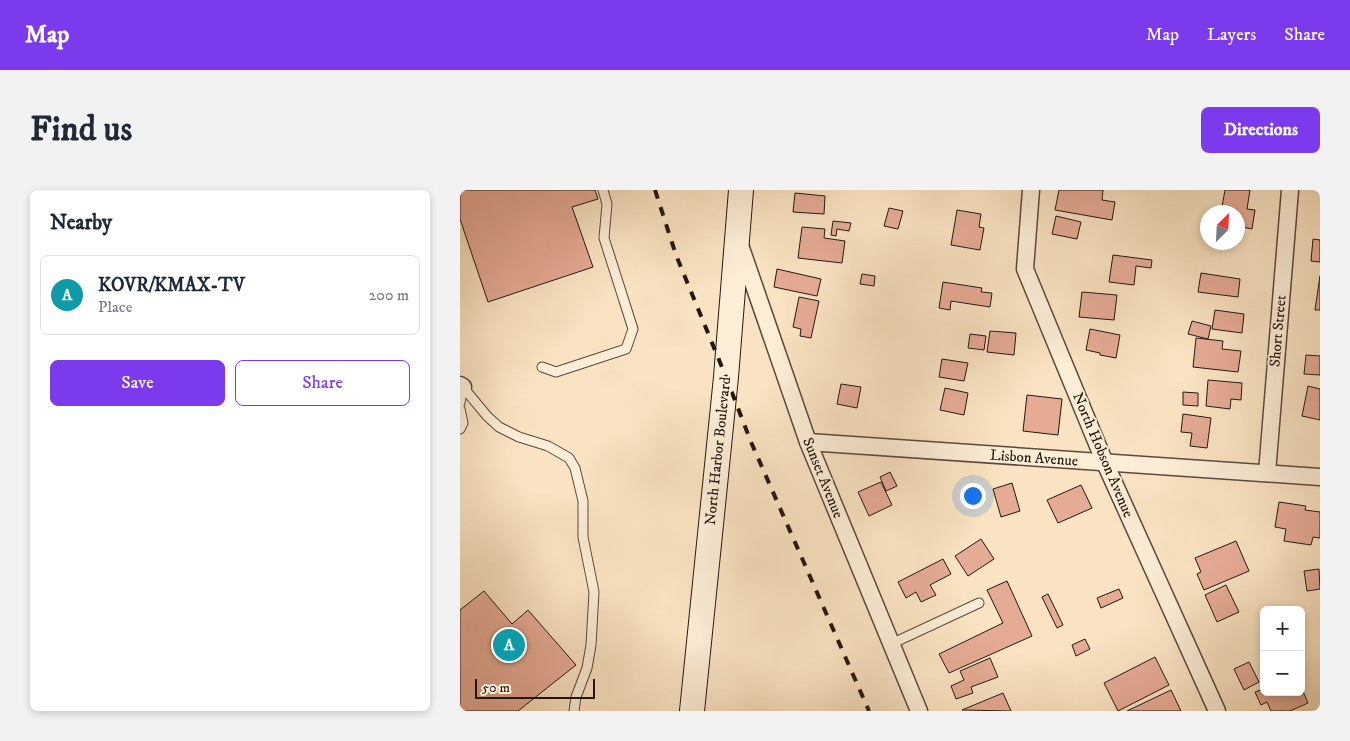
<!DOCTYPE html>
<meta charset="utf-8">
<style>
body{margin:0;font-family:"IM FELL DW Pica",serif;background:#f2f2f3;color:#1f2937}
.controls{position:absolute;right:15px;bottom:15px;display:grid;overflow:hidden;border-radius:8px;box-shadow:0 2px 8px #0003}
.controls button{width:45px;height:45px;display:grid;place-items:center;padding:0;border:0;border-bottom:1px solid #e0e1e3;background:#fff;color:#1f2937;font:25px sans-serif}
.compass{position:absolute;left:740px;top:15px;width:45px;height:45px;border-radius:50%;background:#fff;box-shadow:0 2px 8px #0003;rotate:24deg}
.scale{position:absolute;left:15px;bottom:12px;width:120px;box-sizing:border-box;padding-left:5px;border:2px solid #241712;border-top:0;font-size:14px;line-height:18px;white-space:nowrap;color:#241712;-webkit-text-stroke:4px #fcedd7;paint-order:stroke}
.you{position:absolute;left:512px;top:305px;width:18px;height:18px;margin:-12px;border:4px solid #fff;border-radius:50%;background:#1a73e8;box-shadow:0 0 0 8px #1a73e833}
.badge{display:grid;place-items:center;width:32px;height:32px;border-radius:50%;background:#7c3aed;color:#fff;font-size:16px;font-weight:700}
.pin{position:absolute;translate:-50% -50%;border:2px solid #fff;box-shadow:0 1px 5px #0006}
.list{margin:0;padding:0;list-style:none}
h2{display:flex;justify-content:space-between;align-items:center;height:65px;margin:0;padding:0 20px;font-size:21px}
h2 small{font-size:16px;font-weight:400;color:#747a83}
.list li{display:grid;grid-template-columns:32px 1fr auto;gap:15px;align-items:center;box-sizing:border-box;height:80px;margin:0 10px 10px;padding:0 10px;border:1px solid #e0e1e3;border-radius:8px}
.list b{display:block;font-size:19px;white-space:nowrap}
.list p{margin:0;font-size:16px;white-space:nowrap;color:#747a83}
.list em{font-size:16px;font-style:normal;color:#747a83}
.actions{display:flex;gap:10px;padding:15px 20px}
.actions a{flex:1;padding:11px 0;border:1px solid #7c3aed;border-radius:8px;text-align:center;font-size:18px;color:#7c3aed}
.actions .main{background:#7c3aed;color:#fff}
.map{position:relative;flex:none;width:860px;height:521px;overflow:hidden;border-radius:8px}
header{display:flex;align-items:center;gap:30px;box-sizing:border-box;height:70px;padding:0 25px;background:#7c3aed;color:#fff}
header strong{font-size:24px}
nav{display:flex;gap:28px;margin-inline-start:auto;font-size:18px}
.intro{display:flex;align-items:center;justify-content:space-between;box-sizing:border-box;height:120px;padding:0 30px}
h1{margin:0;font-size:35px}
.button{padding:12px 22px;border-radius:8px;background:#7c3aed;color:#fff;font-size:18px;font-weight:700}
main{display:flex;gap:30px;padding:0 30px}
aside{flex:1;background:#fff;border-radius:8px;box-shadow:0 2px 8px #0003}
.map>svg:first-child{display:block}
.building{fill:#e6ab95;stroke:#241712}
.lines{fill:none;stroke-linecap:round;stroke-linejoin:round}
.service-casing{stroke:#5a4a3e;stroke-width:11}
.minor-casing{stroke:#5a4a3e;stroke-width:19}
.secondary-casing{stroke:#241712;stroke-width:26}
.service{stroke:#fcedd7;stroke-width:9}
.minor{stroke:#fcedd7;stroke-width:16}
.secondary{stroke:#fcedd7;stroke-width:24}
.rail{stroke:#241712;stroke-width:4;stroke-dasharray:9 9;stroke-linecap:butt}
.labels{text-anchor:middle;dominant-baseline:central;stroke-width:4;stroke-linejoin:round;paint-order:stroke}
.street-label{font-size:15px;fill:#241712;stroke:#fcedd7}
</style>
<header>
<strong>Map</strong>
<nav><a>Map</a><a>Layers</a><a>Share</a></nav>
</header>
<div class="intro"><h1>Find us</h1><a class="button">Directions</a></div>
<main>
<aside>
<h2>Nearby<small></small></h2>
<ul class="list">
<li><span class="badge" style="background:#0f9aa8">A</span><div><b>KOVR/KMAX-TV</b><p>Place</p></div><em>200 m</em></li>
</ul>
<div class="actions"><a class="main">Save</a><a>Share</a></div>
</aside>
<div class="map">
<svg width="860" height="521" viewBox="0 0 860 521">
<rect width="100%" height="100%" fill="#fae3c2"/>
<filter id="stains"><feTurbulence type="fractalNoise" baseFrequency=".004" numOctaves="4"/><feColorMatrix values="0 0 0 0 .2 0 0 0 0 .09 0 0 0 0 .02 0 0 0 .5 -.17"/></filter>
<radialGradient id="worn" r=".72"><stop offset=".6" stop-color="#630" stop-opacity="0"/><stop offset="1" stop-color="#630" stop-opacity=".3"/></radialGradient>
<g class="building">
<path d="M 0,0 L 135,0 L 138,9 L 112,17 L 133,77 L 28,112 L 0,29 Z"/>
<path d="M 599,0 L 643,0 L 642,10 L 655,12 L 652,30 L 595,20 Z"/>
<path d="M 765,0 L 790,0 L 787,19 L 795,20 L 792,39 L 778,36 L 778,22 L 761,22 Z"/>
<path d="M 335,3 L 365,6 L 364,24 L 333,22 Z"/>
<path d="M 429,18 L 443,21 L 438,39 L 424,36 Z"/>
<path d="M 497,20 L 521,24 L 519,37 L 524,38 L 520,60 L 491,55 Z"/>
<path d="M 596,26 L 621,32 L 617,49 L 592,44 Z"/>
<path d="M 373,31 L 391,33 L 389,41 L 377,39 L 376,46 L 371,45 Z"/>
<path d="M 342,37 L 365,39 L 364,48 L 385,51 L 382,73 L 338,68 Z"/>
<path d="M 853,49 L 860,50 L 860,72 L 851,71 Z"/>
<path d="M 653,65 L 692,70 L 691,78 L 676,76 L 674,95 L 649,92 Z"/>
<path d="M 317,79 L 361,89 L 357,106 L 314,97 Z"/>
<path d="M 741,83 L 780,89 L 778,107 L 738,102 Z"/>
<path d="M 402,84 L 415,86 L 414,96 L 400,94 Z"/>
<path d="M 860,86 L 860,120 L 855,120 Z"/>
<path d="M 483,92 L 522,98 L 521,102 L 532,103 L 530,117 L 491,111 L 490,120 L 479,118 Z"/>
<path d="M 622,102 L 657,105 L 654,130 L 619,127 Z"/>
<path d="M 339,107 L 359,111 L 351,148 L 340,146 L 341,139 L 333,137 Z"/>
<path d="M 755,120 L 784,124 L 782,143 L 752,139 Z"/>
<path d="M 732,131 L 751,136 L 748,149 L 728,144 Z"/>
<path d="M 630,139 L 660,145 L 656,168 L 640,165 L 640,163 L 626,160 Z"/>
<path d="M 530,141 L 556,143 L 554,165 L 527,162 Z"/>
<path d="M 510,144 L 526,146 L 524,160 L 508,158 Z"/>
<path d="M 736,148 L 763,151 L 762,159 L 781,161 L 778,182 L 733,177 Z"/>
<path d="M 846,165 L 860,166 L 860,185 L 844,184 Z"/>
<path d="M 482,169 L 508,173 L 504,191 L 479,187 Z"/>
<path d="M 748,190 L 782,193 L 781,210 L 771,209 L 770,219 L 746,216 Z"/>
<path d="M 381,194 L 401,197 L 397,218 L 377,214 Z"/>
<path d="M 848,196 L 860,199 L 860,230 L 842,226 Z"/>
<path d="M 485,198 L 508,203 L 504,225 L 480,220 Z"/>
<path d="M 723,202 L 738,203 L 738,216 L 723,215 Z"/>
<path d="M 567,205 L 602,209 L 598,245 L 563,241 Z"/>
<path d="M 723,224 L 751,228 L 747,258 L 730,256 L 732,243 L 721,242 Z"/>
<path d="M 430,282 L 437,296 L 426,301 L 420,287 Z"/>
<path d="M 421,292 L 432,315 L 409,326 L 398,302 Z"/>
<path d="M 552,293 L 560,321 L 541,327 L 533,299 Z"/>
<path d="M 621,295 L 632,318 L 598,333 L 587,310 Z"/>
<path d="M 819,312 L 846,316 L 845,320 L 860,322 L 860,348 L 853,347 L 851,355 L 824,351 L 826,339 L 815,337 Z"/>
<path d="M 521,349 L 534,369 L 508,386 L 495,366 Z"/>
<path d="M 776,351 L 789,381 L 744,400 L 737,384 L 741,382 L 735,368 Z"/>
<path d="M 483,369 L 491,384 L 470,395 L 476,405 L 461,412 L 456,402 L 446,408 L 438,392 Z"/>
<path d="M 859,379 L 860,399 L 847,401 L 844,381 Z"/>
<path d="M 547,391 L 572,446 L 489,483 L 479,464 L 543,433 L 527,400 Z"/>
<path d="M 766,395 L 779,422 L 757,432 L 745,405 Z"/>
<path d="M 659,399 L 663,408 L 641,418 L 637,408 Z"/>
<path d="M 24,401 L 52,434 L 68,420 L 116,475 L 58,521 L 0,521 L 0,420 Z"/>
<path d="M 588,404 L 603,435 L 597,438 L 582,407 Z"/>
<path d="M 625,449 L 630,459 L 616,466 L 612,455 Z"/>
<path d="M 695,467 L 709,495 L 658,521 L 644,493 Z"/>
<path d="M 530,468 L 538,487 L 511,497 L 513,503 L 496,509 L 491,496 L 504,490 L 500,481 Z"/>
<path d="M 789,472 L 799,492 L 784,500 L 774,479 Z"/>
<path d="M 841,497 L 848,513 L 830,521 L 811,521 L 807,512 L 801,515 L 795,502 L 804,499 L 804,502 L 841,502 Z"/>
<path d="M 711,500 L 721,521 L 667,521 Z"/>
<path d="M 543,503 L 551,521 L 502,520 Z"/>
</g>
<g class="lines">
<g class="service-casing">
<g id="service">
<path d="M 82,177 L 96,182 L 166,159 L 173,139 L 144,48 L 147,14 L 143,0"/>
<path d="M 3,197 L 27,226 L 39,237 L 59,247 L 88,256 L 109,268 L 115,278 L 123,311 L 123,347 L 134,402 L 131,455 L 127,478 L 116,507 L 114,521"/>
<path d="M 0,213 L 3,197"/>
<path d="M 0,219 L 3,233 L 0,239"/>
<path d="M 431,454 L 519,413"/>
</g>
</g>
<g class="minor-casing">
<g id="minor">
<path d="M 571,0 L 565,79 L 645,273 L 757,521"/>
<path d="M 280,55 L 348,252 L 459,521"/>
<path d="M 0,195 L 3,197"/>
<path d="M 348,252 L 860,287"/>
<path d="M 807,283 L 830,0"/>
</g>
</g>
<g class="secondary-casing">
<path id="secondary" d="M 232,521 L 266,187 L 281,0"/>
</g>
<use href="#service" class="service"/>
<use href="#minor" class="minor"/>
<use href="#secondary" class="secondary"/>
<path class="rail" d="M 195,0 L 216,65 L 266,187 L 291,252 L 409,521"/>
</g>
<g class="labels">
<g class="street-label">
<text transform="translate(818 141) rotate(-85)">Short Street</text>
<text transform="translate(258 261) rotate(-84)">North Harbor Boulevard</text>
<text transform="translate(643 265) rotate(67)">North Hobson Avenue</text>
<text transform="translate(574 268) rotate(4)">Lisbon Avenue</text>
<text transform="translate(363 288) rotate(68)">Sunset Avenue</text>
</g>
</g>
<rect width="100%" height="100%" filter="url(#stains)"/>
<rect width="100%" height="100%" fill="url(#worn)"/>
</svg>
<div class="controls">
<button>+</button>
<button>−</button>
</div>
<svg class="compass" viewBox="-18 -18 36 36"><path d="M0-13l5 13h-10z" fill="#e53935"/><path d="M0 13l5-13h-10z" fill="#747a83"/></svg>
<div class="scale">50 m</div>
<div class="you"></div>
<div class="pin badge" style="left:49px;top:455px;background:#0f9aa8">A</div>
</div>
</main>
